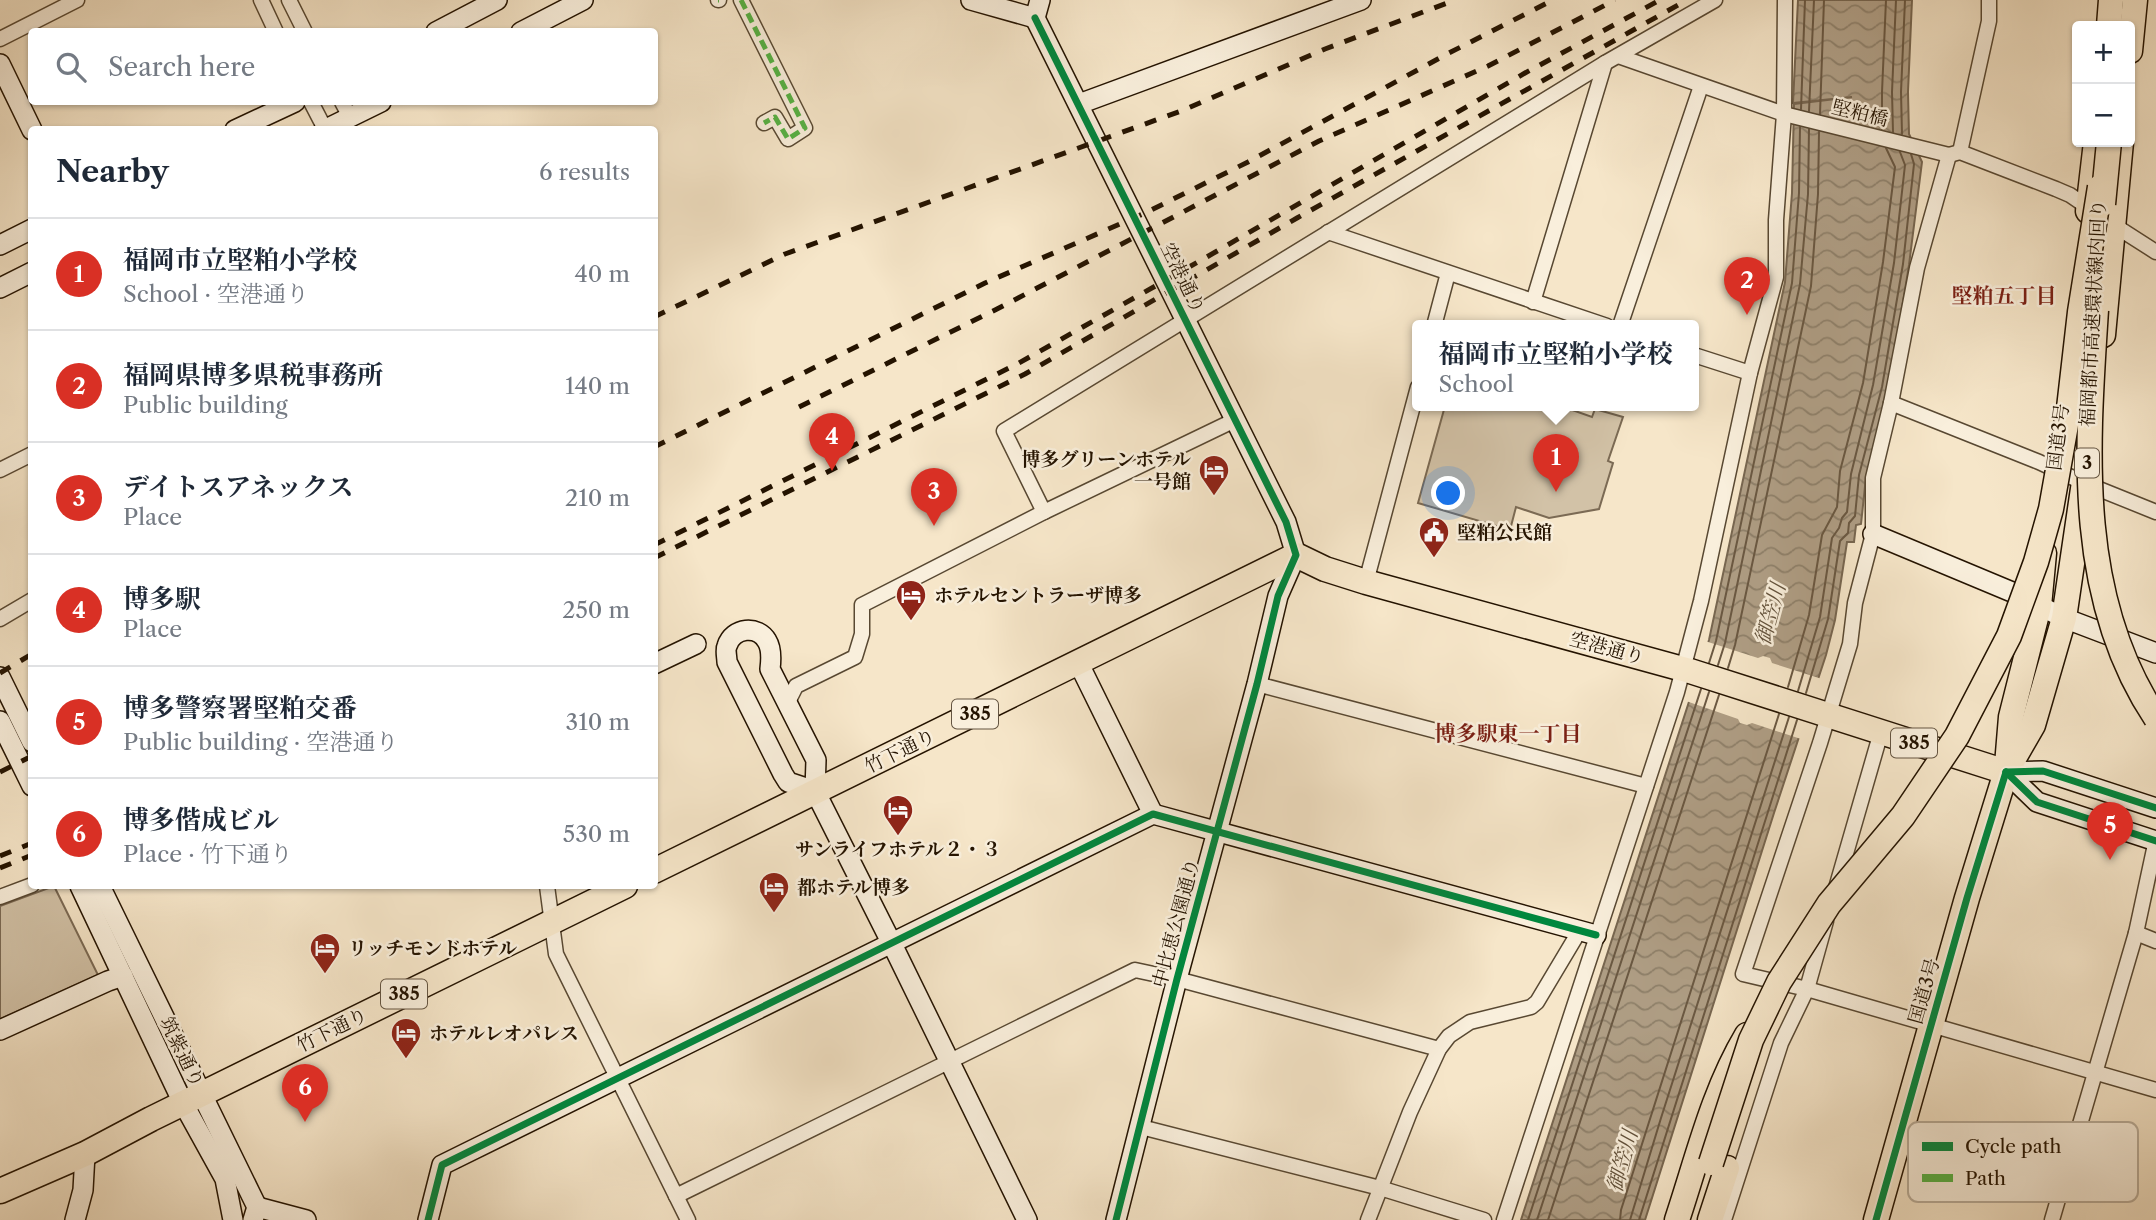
<!DOCTYPE html>
<meta charset="utf-8">
<style>
body{margin:0;font-family:"Libre Caslon Text","Noto Serif JP",serif;background:#f6f6f7;color:#1f2937}
.controls{position:absolute;right:21px;top:21px;display:grid;overflow:hidden;border-radius:7px;box-shadow:0 2px 5px #0004}
.controls button{width:63px;height:63px;display:grid;place-items:center;padding:0;border:0;border-bottom:2px solid #e0e1e3;background:#fff;color:#1f2937;font:35px sans-serif}
.you{position:absolute;left:1449px;top:494px;width:24px;height:24px;margin:-18px;border:5px solid #fff;border-radius:50%;background:#1a73e8;box-shadow:0 0 0 10px #1a73e833}
.badge{display:grid;place-items:center;width:46px;height:46px;border-radius:50%;background:#d93025;color:#fff;font-size:23px;font-weight:700}
.pin{position:absolute;translate:-50% -58px;filter:drop-shadow(0 2px 4px #0008)}
.pin::after{content:'';position:absolute;top:37px;width:24px;height:21px;background:inherit;clip-path:polygon(0 0,100% 0,50% 100%)}
.popup{position:absolute;left:1412px;top:320px;width:287px;height:91px;box-sizing:border-box;display:grid;place-content:center;border-radius:7px;background:#fff;filter:drop-shadow(0 2px 5px #0005);font-size:23px;white-space:nowrap;color:#747a83}
.popup b{font-size:26px;color:#1f2937}
.popup::after{content:'';position:absolute;left:50%;top:100%;margin-left:-14px;border:14px solid transparent;border-top-color:#fff}
.list{margin:0;padding:0;list-style:none}
h2{display:flex;justify-content:space-between;align-items:center;height:91px;margin:0;padding:0 28px;font-size:30px}
h2 small{font-size:23px;font-weight:400;color:#747a83}
.list li{display:grid;grid-template-columns:46px 1fr auto;gap:21px;align-items:center;box-sizing:border-box;height:112px;padding:0 28px;border-top:2px solid #e0e1e3}
.list b{display:block;font-size:26px;white-space:nowrap}
.list p{margin:0;font-size:23px;white-space:nowrap;color:#747a83}
.list em{font-size:23px;font-style:normal;color:#747a83}
.icon{flex:none;width:38px;height:38px;fill:none;stroke:currentColor;stroke-width:2;stroke-linecap:round;stroke-linejoin:round}
.map{position:relative;flex:none;width:2156px;height:1220px;overflow:hidden}
.search{position:absolute;background:#fff;box-shadow:0 2px 5px #0004;left:28px;top:28px;width:630px;height:77px;display:flex;align-items:center;gap:18px;box-sizing:border-box;padding:0 24px;border-radius:7px;color:#747a83;font-size:26px}
.panel{position:absolute;background:#fff;box-shadow:0 2px 5px #0004;left:28px;top:126px;width:630px;height:763px;border-radius:7px}
.map>svg:first-child{display:block}
.green{fill:#d2c2a7;stroke:#7b6a54;stroke-width:2}
.water{fill:url(#water-waves);stroke:#776650;stroke-width:2}
.pier{fill:#f6e6c9}
.lines{fill:none;stroke-linecap:round;stroke-linejoin:round}
.shore{stroke:#6a5842;stroke-width:2}
.street-casing{stroke:#584832;stroke-width:17}
.secondary-casing{stroke:#241300;stroke-width:22}
.highway-casing{stroke:#241300;stroke-width:27}
.street{stroke:#f9efdc;stroke-width:14}
.secondary{stroke:#f9efdc;stroke-width:19}
.highway{stroke:#f6e6c9;stroke-width:24}
.rail{stroke:#241300;stroke-width:5;stroke-dasharray:12 12;stroke-linecap:butt}
.highway-bridge-casing{stroke:#241300;stroke-width:27;stroke-linecap:butt}
.highway-bridge{stroke:#f6e6c9;stroke-width:24}
.quiet{stroke:#55b143;stroke-width:5;stroke-dasharray:10 5;stroke-linecap:butt}
.cycleway-casing{stroke:#f9efdc;stroke-width:11}
.cycleway{stroke:#00873e;stroke-width:7}
.labels{text-anchor:middle;dominant-baseline:central;stroke-width:5;stroke-linejoin:round;paint-order:stroke}
.shield{fill:#f9efdc;stroke:#645542;stroke-width:2}
.shield-label{font-size:18px;font-weight:bold;fill:#241300}
.street-label{font-size:19px;fill:#241300;stroke:#f9efdc}
.poi-label{font-size:19px;font-weight:bold;fill:#241300;stroke:#f9efdc;text-anchor:start}
.neighbourhood-label{font-size:21px;font-weight:bold;fill:#7a1f14;stroke:#f9efdc}
.water-label{font-size:21px;font-style:italic;fill:#63523c;stroke:#f9efdc}
.key{fill:#f9efdc;stroke:#b9ad9a;stroke-width:2}
.key-label{font-size:19px;fill:#241300}
</style>
<div class="map">
<svg width="2156" height="1220" viewBox="0 0 2156 1220">
<defs>
<pattern id="water-waves" width="16" height="10" patternUnits="userSpaceOnUse" patternTransform="scale(1.75)"><rect width="16" height="10" fill="#af9e85"/><path d="M0 5q4-4 8 0t8 0" fill="none" stroke="#8e806a"/></pattern>
</defs>
<rect width="100%" height="100%" fill="#f6e6c9"/>
<filter id="stains"><feTurbulence type="fractalNoise" baseFrequency=".00286" numOctaves="4"/><feColorMatrix values="0 0 0 0 .2 0 0 0 0 .09 0 0 0 0 .02 0 0 0 .5 -.17"/></filter>
<radialGradient id="worn" r=".72"><stop offset=".6" stop-color="#630" stop-opacity="0"/><stop offset="1" stop-color="#630" stop-opacity=".3"/></radialGradient>
<g class="green">
<path d="M 1445,406 L 1561,406 L 1592,417 L 1595,409 L 1623,417 L 1608,461 L 1613,463 L 1599,509 L 1549,518 L 1516,507 L 1510,530 L 1418,503 Z"/>
<path d="M 54,886 L 98,975 L 0,1019 L 0,906 Z"/>
</g>
<path class="water" d="M 1798,0 L 1912,0 L 1908,92 L 1909,134 L 1922,162 L 1909,265 L 1889,389 L 1866,477 L 1861,524 L 1856,525 L 1854,542 L 1847,542 L 1835,620 L 1826,655 L 1774,813 L 1645,1220 L 1521,1220 L 1709,640 L 1785,282 L 1792,193 L 1794,104 L 1852,97 L 1793,103 Z"/>
<path class="pier" d="M 1705,641 L 1758,658 L 1763,656 L 1770,658 L 1772,663 L 1822,679 L 1801,739 L 1752,723 L 1747,725 L 1740,723 L 1738,719 L 1686,701 Z"/>
<g class="lines">
<g class="shore">
<path d="M 1801,109 L 1805,0"/>
<path d="M 1809,111 L 1814,0"/>
<path d="M 1820,114 L 1824,0"/>
<path d="M 1882,129 L 1882,92 L 1886,0"/>
<path d="M 1893,132 L 1892,92 L 1896,0"/>
<path d="M 1902,134 L 1901,92 L 1905,0"/>
<path d="M 1709,663 L 1716,641 L 1792,283 L 1799,193 L 1800,127"/>
<path d="M 1718,665 L 1725,643 L 1800,284 L 1808,194 L 1809,129"/>
<path d="M 1728,668 L 1735,645 L 1811,286 L 1818,194 L 1819,132"/>
<path d="M 1788,687 L 1809,615 L 1822,535 L 1837,507 L 1840,471 L 1863,383 L 1883,262 L 1895,167 L 1886,148"/>
<path d="M 1798,691 L 1820,617 L 1832,538 L 1839,528 L 1842,518 L 1847,512 L 1851,474 L 1873,385 L 1894,263 L 1905,165 L 1900,152"/>
<path d="M 1806,693 L 1828,619 L 1840,541 L 1848,533 L 1849,523 L 1855,516 L 1859,475 L 1882,387 L 1903,264 L 1914,164 L 1911,154"/>
<path d="M 1528,1220 L 1701,689"/>
<path d="M 1537,1220 L 1709,692"/>
<path d="M 1548,1220 L 1719,695"/>
<path d="M 1620,1220 L 1621,1210 L 1779,714"/>
<path d="M 1630,1220 L 1661,1118 L 1789,717"/>
<path d="M 1639,1220 L 1797,720"/>
</g>
<g class="street-casing">
<g id="street">
<path d="M 261,0 L 276,32"/>
<path d="M 289,0 L 305,32"/>
<path d="M 718,0 L 719,0"/>
<path d="M 741,0 L 805,128 L 788,139 L 775,117 L 764,123"/>
<path d="M 0,39 L 77,0"/>
<path d="M 1618,56 L 1784,114 L 1949,155 L 1960,152 L 2056,189 L 2070,195 L 2092,210"/>
<path d="M 311,102 L 325,129"/>
<path d="M 342,102 L 350,117"/>
<path d="M 1960,152 L 1989,21 L 1989,0"/>
<path d="M 1949,155 L 1917,268 L 1891,403 L 1873,478 L 1873,534 L 1855,603 L 1850,644 L 1820,743 L 1743,974 L 1807,989 L 2156,1090"/>
<path d="M 2109,222 L 2156,252"/>
<path d="M 1328,232 L 1607,326"/>
<path d="M 1533,302 L 1605,63"/>
<path d="M 1434,326 L 1448,273"/>
<path d="M 1620,326 L 1701,86"/>
<path d="M 1694,355 L 1750,373"/>
<path d="M 1891,403 L 2039,462 L 2084,483 L 2156,512"/>
<path d="M 0,470 L 32,454"/>
<path d="M 1044,512 L 1004,431 L 1605,63 L 1715,0"/>
<path d="M 1366,582 L 1418,387"/>
<path d="M 0,619 L 32,600"/>
<path d="M 1257,684 L 1646,786"/>
<path d="M 787,704 L 796,686 L 855,657 L 862,634 L 862,605 L 1044,512 L 1235,420"/>
<path d="M 547,886 L 556,954 L 688,1220"/>
<path d="M 1836,888 L 1881,732"/>
<path d="M 0,897 L 32,885"/>
<path d="M 2136,933 L 2156,941"/>
<path d="M 1141,1127 L 1380,1188 L 1484,1220"/>
<path d="M 676,1196 L 1135,970 L 1177,979 L 1439,1049"/>
<path d="M 1368,1220 L 1410,1112 L 1439,1049 L 1449,1036 L 1470,1022 L 1531,1007 L 1537,1002 L 1580,930"/>
<path d="M 1504,1220 L 1677,692 L 1701,601 L 1750,373 L 1776,277 L 1776,220 L 1784,114 L 1785,0"/>
<path d="M 1724,1220 L 1781,1043 L 1807,989 L 1826,921"/>
<path d="M 2052,1220 L 2136,933 L 2156,840"/>
</g>
</g>
<g class="secondary-casing">
<g id="secondary">
<path d="M 971,0 L 1035,18"/>
<path d="M 1035,18 L 1286,522 L 1296,555 L 1278,596 L 1257,684 L 1177,979 L 1116,1220"/>
<path d="M 1035,18 L 1040,0"/>
<path d="M 436,32 L 497,0"/>
<path d="M 521,32 L 583,0"/>
<path d="M 0,64 L 32,130"/>
<path d="M 1079,104 L 1361,0"/>
<path d="M 235,130 L 295,102"/>
<path d="M 324,130 L 381,102"/>
<path d="M 0,245 L 32,229"/>
<path d="M 0,288 L 32,272"/>
<path d="M 1873,534 L 2012,592 L 2064,618 L 2156,653"/>
<path d="M 1078,662 L 1153,814"/>
<path d="M 654,664 L 696,644"/>
<path d="M 0,677 L 32,742"/>
<path d="M 0,721 L 32,786"/>
<path d="M 2006,772 L 2037,802 L 2156,841"/>
<path d="M 2006,772 L 2043,771 L 2156,808"/>
<path d="M 815,791 L 788,782 L 783,774 L 727,662 C 727,657 725,650 727,646 C 733,627 758,625 767,641 C 772,649 771,661 770,669 L 816,760 L 815,791 L 818,797 L 892,944 L 1027,1220"/>
<path d="M 80,886 L 183,1103 L 225,1179 L 233,1220"/>
<path d="M 100,886 L 257,1207 L 253,1220"/>
<path d="M 0,1030 L 108,981 L 123,976"/>
<path d="M 257,1207 L 306,1220"/>
<path d="M 75,1220 L 83,1190 L 85,1154"/>
<path d="M 428,1220 L 442,1165 L 1153,814 L 1596,935"/>
</g>
</g>
<g class="highway-casing">
<g id="highway">
<path d="M 2109,26 L 2111,0"/>
<path d="M 2130,51 L 2135,0"/>
<path d="M 2088,211 L 2096,142"/>
<path d="M 2103,335 L 2121,142"/>
<path d="M 2007,765 L 2011,717 L 2039,606 L 2044,553"/>
<path d="M 654,871 L 1296,555 L 1325,569 L 1366,582 L 1690,671 L 2006,772"/>
<path d="M 0,1191 L 85,1154 L 151,1119 L 625,886"/>
<path d="M 1677,1220 C 1698,1157 1713,1092 1747,1035"/>
<path d="M 1710,1220 L 1727,1168"/>
<path d="M 1876,1220 L 1967,898 L 2006,772 L 2033,725 L 2064,618 L 2084,482"/>
</g>
</g>
<use href="#street" class="street"/>
<use href="#secondary" class="secondary"/>
<use href="#highway" class="highway"/>
<g class="rail">
<path d="M 654,317 L 785,254 L 1181,111 L 1325,49 L 1455,0"/>
<path d="M 799,407 L 997,309 L 1319,141 L 1488,66 L 1615,0"/>
<path d="M 654,447 L 985,283 L 1145,213 L 1248,162 L 1447,54 L 1553,0"/>
<path d="M 654,545 L 1019,363 L 1205,258 L 1525,73 L 1660,0"/>
<path d="M 654,558 L 1025,374 L 1297,218 L 1687,0"/>
<path d="M 0,673 L 32,654"/>
<path d="M 0,772 L 32,756"/>
<path d="M 0,856 L 32,843"/>
<path d="M 0,868 L 32,855"/>
</g>
<g class="highway-bridge-casing">
<g id="highway-bridge">
<path d="M 2103,204 L 2109,142"/>
<path d="M 2096,310 C 2087,448 2075,597 2156,718"/>
<path d="M 1711,1163 L 1751,1040 L 1779,982 L 1829,904 L 1903,816 L 1957,736 L 2009,636 L 2036,562 L 2051,509 L 2069,408 L 2080,312 L 2100,187"/>
</g>
</g>
<use href="#highway-bridge" class="highway-bridge"/>
<g class="quiet">
<path d="M 718,0 L 719,0"/>
<path d="M 741,0 L 805,128 L 788,139 L 775,117 L 764,123"/>
</g>
<g class="cycleway-casing">
<g id="cycleway">
<path d="M 1035,18 L 1286,522 L 1296,555 L 1278,596 L 1257,684 L 1177,979 L 1116,1220"/>
<path d="M 2006,772 L 2037,802 L 2156,841"/>
<path d="M 2006,772 L 2043,771 L 2156,808"/>
<path d="M 428,1220 L 442,1165 L 1153,814 L 1596,935"/>
<path d="M 1876,1220 L 1967,898 L 2006,772"/>
</g>
</g>
<use href="#cycleway" class="cycleway"/>
</g>
<defs>
<g id="hotel-pin" transform="scale(1.575)"><path d="M0 17L-7.5 6A9.5 9.5 0 1 1 7.5 6Z" fill="#8f2418" stroke="#f9efdc"/><path d="M-6-4.5h1.5V1H6V5H4.5V3h-9V5H-6ZM-4 0a1.8 1.8 0 1 1 3.6 0ZM.5 0V-2.5h3Q6-2.5 6 0Z" fill="#fff"/></g>
<g id="civic-pin" transform="scale(1.575)"><path d="M0 17L-7.5 6A9.5 9.5 0 1 1 7.5 6Z" fill="#8f2418" stroke="#f9efdc"/><path d="M-.6-6.5H3V-4.5H.6V-3L4-1V1h2V6H-6V1h2V-1L-.6-3ZM-1.2 2.5V6h2.4V2.5Z" fill="#fff"/></g>
</defs>
<g fill-rule="evenodd">
<use href="#hotel-pin" x="1214" y="470"/>
<use href="#civic-pin" x="1434" y="532"/>
<use href="#hotel-pin" x="911" y="595"/>
<use href="#hotel-pin" x="898" y="810"/>
<use href="#hotel-pin" x="774" y="887"/>
<use href="#hotel-pin" x="325" y="948"/>
<use href="#hotel-pin" x="406" y="1033"/>
</g>
<g class="labels">
<g class="shield">
<rect x="2075" y="448.5" width="24" height="29" rx="5"/>
<rect x="952" y="699.5" width="46" height="29" rx="5"/>
<rect x="1891" y="728.5" width="46" height="29" rx="5"/>
<rect x="381" y="979.5" width="46" height="29" rx="5"/>
</g>
<g class="shield-label">
<text x="2087" y="463">3</text>
<text x="975" y="714">385</text>
<text x="1914" y="743">385</text>
<text x="404" y="994">385</text>
</g>
<g class="street-label">
<text transform="translate(1860 113) rotate(14)">堅粕橋</text>
<text transform="translate(1183 278) rotate(64)">空港通り</text>
<text transform="translate(2093 313) rotate(-87)">福岡都市高速環状線内回り</text>
<text transform="translate(2058 437) rotate(-83)">国道3号</text>
<text transform="translate(1607 648) rotate(15)">空港通り</text>
<text transform="translate(900 751) rotate(-26)">竹下通り</text>
<text transform="translate(1176 923) rotate(-75)">中比恵公園通り</text>
<text transform="translate(1924 991) rotate(-74)">国道3号</text>
<text transform="translate(332 1030) rotate(-26)">竹下通り</text>
<text transform="translate(182 1052) rotate(64)">筑紫通り</text>
</g>
<g class="poi-label">
<text x="1191" y="459" text-anchor="end">博多グリーンホテル<tspan x="1191" dy="22">一号館</tspan></text>
<text x="1457" y="532">堅粕公民館</text>
<text x="934" y="595">ホテルセントラーザ博多</text>
<text x="898" y="849" text-anchor="middle">サンライフホテル２・３</text>
<text x="797" y="887">都ホテル博多</text>
<text x="348" y="948">リッチモンドホテル</text>
<text x="429" y="1033">ホテルレオパレス</text>
</g>
<g class="neighbourhood-label">
<text x="2004" y="295">堅粕五丁目</text>
<text x="1508" y="733">博多駅東一丁目</text>
</g>
<g class="water-label">
<text transform="translate(1770 614) rotate(-75)">御笠川</text>
<text transform="translate(1622 1161) rotate(-75)">御笠川</text>
</g>
</g>
<rect x="1908" y="1122" width="230" height="80" rx="10" class="key"/>
<rect x="1922" y="1142" width="31" height="9" fill="#00873e"/>
<rect x="1922" y="1174" width="31" height="8" fill="#55b143"/>
<g class="key-label">
<text x="1965" y="1153">Cycle path</text>
<text x="1965" y="1185">Path</text>
</g>
<rect width="100%" height="100%" filter="url(#stains)"/>
<rect width="100%" height="100%" fill="url(#worn)"/>
</svg>
<div class="controls">
<button>+</button>
<button>−</button>
</div>
<div class="you"></div>
<div class="pin badge" style="left:1556px;top:492px">1</div>
<div class="popup"><b>福岡市立堅粕小学校</b>School</div>
<div class="pin badge" style="left:1747px;top:315px">2</div>
<div class="pin badge" style="left:934px;top:526px">3</div>
<div class="pin badge" style="left:832px;top:471px">4</div>
<div class="pin badge" style="left:2110px;top:860px">5</div>
<div class="pin badge" style="left:305px;top:1122px">6</div>
<div class="search"><svg class="icon" aria-label="search" viewBox="0 0 24 24"><circle cx="10" cy="10" r="6"/><path d="M15 15l6 6"/></svg>Search here</div>
<section class="panel">
<h2>Nearby<small>6 results</small></h2>
<ul class="list">
<li><span class="badge">1</span><div><b>福岡市立堅粕小学校</b><p>School · 空港通り</p></div><em>40 m</em></li>
<li><span class="badge">2</span><div><b>福岡県博多県税事務所</b><p>Public building</p></div><em>140 m</em></li>
<li><span class="badge">3</span><div><b>デイトスアネックス</b><p>Place</p></div><em>210 m</em></li>
<li><span class="badge">4</span><div><b>博多駅</b><p>Place</p></div><em>250 m</em></li>
<li><span class="badge">5</span><div><b>博多警察署堅粕交番</b><p>Public building · 空港通り</p></div><em>310 m</em></li>
<li><span class="badge">6</span><div><b>博多偕成ビル</b><p>Place · 竹下通り</p></div><em>530 m</em></li>
</ul>
</section>
</div>
